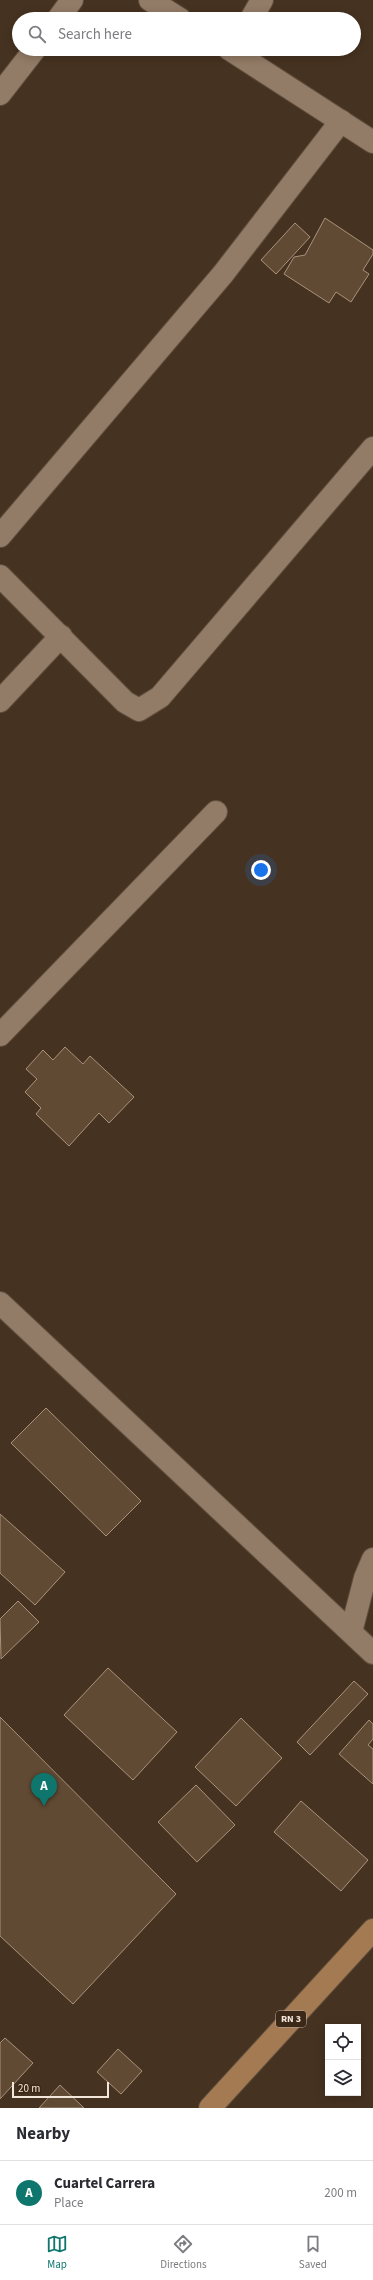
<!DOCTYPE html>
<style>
body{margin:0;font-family:"Source Sans 3",sans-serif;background:#f2f2f3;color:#2b2b33}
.controls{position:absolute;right:12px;bottom:12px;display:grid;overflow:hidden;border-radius:0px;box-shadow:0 2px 10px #0003}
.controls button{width:36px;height:36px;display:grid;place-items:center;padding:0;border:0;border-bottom:1px solid #e1e1e2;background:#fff;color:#2b2b33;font:20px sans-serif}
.scale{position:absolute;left:12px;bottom:10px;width:97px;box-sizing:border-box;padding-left:4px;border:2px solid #f3e6db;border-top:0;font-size:11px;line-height:14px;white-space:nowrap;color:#f3e6db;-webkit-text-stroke:3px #3c2816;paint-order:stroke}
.you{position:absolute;left:261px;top:870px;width:14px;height:14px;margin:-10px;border:3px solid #fff;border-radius:50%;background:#1a73e8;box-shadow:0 0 0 6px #1a73e833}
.badge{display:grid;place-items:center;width:26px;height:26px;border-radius:50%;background:#0f766e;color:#fff;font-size:13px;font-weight:700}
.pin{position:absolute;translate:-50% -33px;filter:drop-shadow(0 1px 2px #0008)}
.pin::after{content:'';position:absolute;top:21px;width:14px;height:12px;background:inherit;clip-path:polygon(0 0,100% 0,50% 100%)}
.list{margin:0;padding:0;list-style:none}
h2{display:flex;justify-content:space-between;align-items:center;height:52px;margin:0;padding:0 16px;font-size:17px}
h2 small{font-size:13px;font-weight:400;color:#7c7c81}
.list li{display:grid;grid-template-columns:26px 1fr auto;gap:12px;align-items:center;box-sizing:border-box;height:64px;padding:0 16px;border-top:1px solid #e1e1e2}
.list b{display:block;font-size:15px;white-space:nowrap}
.list p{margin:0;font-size:13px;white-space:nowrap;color:#7c7c81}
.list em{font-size:13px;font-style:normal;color:#7c7c81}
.icon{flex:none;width:22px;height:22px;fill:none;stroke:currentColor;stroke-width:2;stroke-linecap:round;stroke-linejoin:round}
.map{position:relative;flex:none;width:373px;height:2108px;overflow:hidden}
.search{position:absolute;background:#fff;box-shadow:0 2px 10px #0003;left:12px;right:12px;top:12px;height:44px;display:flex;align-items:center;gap:10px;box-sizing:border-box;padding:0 14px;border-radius:22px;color:#7c7c81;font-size:15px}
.sheet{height:116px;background:#fff}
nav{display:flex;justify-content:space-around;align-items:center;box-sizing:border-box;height:56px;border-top:1px solid #e1e1e2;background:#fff;font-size:11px;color:#7c7c81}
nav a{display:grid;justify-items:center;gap:2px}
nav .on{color:#0f766e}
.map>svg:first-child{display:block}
.building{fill:#614a34;stroke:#aa927d}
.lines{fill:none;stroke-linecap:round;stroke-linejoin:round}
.street-casing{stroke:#604f3e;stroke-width:24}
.primary-casing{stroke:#604f3e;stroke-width:24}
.street{stroke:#937c67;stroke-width:22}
.primary{stroke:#a47a52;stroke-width:22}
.labels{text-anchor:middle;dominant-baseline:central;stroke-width:4;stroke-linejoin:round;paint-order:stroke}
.shield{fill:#3c2816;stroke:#bcada0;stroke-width:1}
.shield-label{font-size:10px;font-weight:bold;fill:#f3e6db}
</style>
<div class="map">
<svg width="373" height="2108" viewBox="0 0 373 2108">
<rect width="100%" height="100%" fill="#463220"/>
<g class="building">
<path d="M 325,218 L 373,250 L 373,254 L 363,270 L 369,274 L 351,302 L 336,292 L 329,303 L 284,274 L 294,257 L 305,255 Z"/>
<path d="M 295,223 L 310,237 L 276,274 L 261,260 Z"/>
<path d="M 65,1047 L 83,1064 L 90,1056 L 134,1097 L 109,1123 L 99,1113 L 69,1146 L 36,1114 L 41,1108 L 25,1092 L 37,1079 L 26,1069 L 43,1050 L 53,1060 Z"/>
<path d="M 46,1408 L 141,1501 L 106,1536 L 11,1443 Z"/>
<path d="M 0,1514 L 65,1572 L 35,1605 L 0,1573 Z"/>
<path d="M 18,1601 L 39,1622 L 1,1659 L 0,1619 Z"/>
<path d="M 108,1668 L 177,1732 L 133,1780 L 64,1715 Z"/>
<path d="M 354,1681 L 368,1694 L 310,1755 L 297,1742 Z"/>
<path d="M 0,1717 L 176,1894 L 73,2004 L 0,1936 Z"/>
<path d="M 241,1718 L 282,1758 L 236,1806 L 195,1767 Z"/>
<path d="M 369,1720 L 373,1724 L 373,1739 L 368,1745 L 373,1749 L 373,1784 L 339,1754 Z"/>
<path d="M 196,1785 L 235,1825 L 197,1862 L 158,1822 Z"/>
<path d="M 301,1801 L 368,1860 L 341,1891 L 274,1832 Z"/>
<path d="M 5,2038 L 33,2063 L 0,2099 L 0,2043 Z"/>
<path d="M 118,2049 L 142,2071 L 121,2094 L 97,2072 Z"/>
<path d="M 60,2085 L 84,2108 L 39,2108 Z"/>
</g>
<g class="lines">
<g class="street-casing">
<g id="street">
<path d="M 150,0 L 180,19"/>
<path d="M 58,19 L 72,0"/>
<path d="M 251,19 L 262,0"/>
<path d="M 229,49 L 373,142"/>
<path d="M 0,94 L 35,49"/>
<path d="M 0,536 L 223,274 L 341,121"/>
<path d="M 0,576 L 125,702 L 139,710 L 160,697 L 373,448"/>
<path d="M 0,701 L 61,636"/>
<path d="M 0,1035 L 216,812"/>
<path d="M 0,1303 L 373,1653"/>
<path d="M 351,1632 L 365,1578 L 373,1559"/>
</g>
</g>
<g class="primary-casing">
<path id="primary" d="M 210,2108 L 373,1930"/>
</g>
<use href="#street" class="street"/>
<use href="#primary" class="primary"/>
</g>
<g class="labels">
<rect class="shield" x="276" y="2011" width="30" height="16" rx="3"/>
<g class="shield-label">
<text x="291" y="2019">RN 3</text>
</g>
</g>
</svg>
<div class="controls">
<button><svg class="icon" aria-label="locate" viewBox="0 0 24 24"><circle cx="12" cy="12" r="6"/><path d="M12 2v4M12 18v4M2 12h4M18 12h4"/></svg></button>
<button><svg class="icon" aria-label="layers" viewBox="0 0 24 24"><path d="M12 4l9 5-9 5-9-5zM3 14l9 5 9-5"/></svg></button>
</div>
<div class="scale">20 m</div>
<div class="you"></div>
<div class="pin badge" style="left:44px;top:1806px">A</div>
<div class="search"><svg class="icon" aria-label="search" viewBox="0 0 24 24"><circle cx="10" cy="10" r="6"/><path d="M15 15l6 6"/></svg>Search here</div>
</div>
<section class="sheet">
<h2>Nearby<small></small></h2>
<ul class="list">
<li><span class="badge">A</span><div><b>Cuartel Carrera</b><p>Place</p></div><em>200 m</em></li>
</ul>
</section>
<nav>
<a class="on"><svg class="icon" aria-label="map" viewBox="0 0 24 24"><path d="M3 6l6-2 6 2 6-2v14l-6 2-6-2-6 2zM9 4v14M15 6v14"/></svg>Map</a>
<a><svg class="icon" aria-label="directions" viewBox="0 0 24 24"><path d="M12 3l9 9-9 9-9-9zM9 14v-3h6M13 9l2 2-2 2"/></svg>Directions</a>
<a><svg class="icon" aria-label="saved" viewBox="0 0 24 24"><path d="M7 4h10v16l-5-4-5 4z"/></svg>Saved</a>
</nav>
